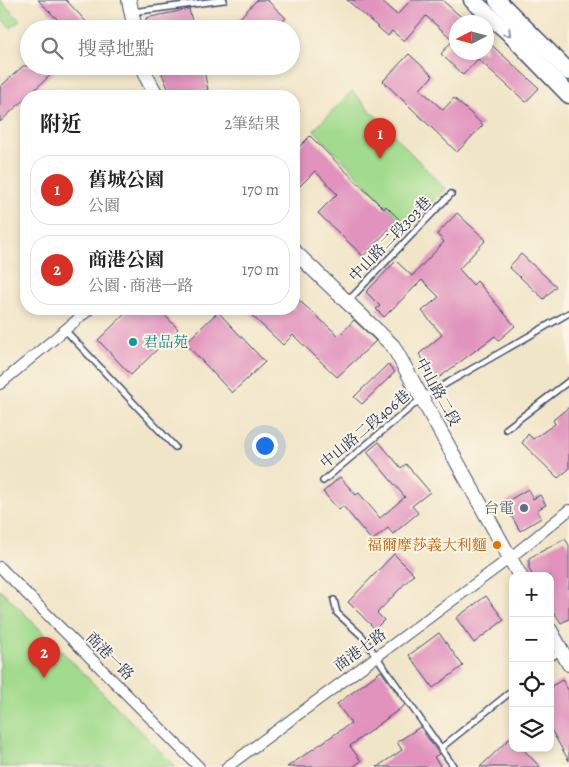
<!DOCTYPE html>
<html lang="zh-TW">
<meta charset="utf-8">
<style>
body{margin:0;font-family:Alegreya,"Noto Serif TC",serif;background:#f6f6f6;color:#222}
.controls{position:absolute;right:15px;bottom:15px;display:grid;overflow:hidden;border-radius:10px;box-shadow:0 2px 8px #0003}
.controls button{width:45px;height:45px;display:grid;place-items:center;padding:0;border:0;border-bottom:1px solid #e0e0e0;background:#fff;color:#222;font:25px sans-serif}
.compass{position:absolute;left:449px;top:15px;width:45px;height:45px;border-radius:50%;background:#fff;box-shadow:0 2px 8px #0003;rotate:264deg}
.you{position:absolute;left:264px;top:445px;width:18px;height:18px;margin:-12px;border:4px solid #fff;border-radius:50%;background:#1a73e8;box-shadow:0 0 0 8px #1a73e833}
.badge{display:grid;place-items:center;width:32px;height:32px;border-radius:50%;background:#d93025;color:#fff;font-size:16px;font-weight:700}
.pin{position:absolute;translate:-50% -41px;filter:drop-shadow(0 1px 2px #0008)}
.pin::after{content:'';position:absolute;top:26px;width:18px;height:15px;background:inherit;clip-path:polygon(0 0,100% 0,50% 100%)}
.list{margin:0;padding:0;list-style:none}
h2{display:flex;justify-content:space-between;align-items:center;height:65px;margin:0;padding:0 20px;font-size:21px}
h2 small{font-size:16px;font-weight:400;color:#767676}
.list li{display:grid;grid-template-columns:32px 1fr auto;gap:15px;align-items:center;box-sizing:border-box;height:70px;margin:0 10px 10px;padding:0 10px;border:1px solid #e0e0e0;border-radius:20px}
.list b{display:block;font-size:19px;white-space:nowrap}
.list p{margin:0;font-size:16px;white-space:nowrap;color:#767676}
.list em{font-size:16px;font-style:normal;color:#767676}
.icon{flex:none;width:28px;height:28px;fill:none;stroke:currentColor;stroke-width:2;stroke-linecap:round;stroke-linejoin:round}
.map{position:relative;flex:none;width:569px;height:767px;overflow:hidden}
.search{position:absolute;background:#fff;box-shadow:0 2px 8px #0003;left:20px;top:20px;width:280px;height:55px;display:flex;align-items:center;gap:12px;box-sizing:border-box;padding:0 18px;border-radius:28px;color:#767676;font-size:19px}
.panel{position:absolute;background:#fff;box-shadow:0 2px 8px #0003;left:20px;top:90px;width:280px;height:225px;border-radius:20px}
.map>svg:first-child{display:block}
.green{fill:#a2db8d;stroke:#5e8576}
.building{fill:#e192bd}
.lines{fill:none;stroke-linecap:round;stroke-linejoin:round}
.service-casing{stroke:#3b4a6e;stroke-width:8}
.minor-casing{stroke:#3b4a6e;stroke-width:12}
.secondary-casing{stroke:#3b4a6e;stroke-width:16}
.primary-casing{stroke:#3b4a6e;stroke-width:19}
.service{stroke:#fff;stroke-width:5}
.minor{stroke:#fff;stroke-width:10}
.secondary{stroke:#fff;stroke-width:14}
.primary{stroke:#fff;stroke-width:16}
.oneway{stroke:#8d97ae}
.culture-dot{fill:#0f9aa8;stroke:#fcf5e5;stroke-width:2}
.service-dot{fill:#5c6f8a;stroke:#fcf5e5;stroke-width:2}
.food-dot{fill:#e8710a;stroke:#fcf5e5;stroke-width:2}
.labels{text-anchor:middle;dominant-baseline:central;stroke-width:4;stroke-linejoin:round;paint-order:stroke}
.street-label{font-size:15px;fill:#1b2f5e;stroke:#fcf5e5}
.culture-label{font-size:15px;fill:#0d838f;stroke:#fcf5e5;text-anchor:start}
.service-label{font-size:15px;fill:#4e5e75;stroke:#fcf5e5;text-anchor:end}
.food-label{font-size:15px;fill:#c56008;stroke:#fcf5e5;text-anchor:end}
</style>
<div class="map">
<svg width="569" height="767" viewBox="0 0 569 767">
<rect width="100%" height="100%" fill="#fcf5e5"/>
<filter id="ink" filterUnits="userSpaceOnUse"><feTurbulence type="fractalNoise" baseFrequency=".02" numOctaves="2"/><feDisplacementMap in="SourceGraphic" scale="10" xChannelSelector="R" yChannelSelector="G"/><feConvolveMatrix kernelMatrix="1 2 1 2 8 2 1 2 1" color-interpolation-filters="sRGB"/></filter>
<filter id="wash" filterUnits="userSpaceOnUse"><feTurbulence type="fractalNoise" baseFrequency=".0096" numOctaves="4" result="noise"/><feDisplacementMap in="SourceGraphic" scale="20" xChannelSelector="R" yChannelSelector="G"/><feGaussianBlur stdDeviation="1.12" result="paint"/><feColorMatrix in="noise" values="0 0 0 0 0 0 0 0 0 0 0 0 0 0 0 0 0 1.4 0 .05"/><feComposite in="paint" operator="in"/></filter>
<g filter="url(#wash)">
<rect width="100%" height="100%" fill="#f1e5c7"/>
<g class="green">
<path d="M 0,0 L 20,20 L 11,28 L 0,17 Z"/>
<path d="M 352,91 L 445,189 L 407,227 L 314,130 Z"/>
<path d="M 0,589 L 176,767 L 0,767 Z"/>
</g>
<g id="blocks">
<g class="building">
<path d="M 38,0 L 66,0 L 93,29 L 67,29 Z"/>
<path d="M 257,0 L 267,0 L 286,18 L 276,29 L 229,29 Z"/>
<path d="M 347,0 L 380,0 L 397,15 L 411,0 L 442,0 L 467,22 L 456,22 L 456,52 L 486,52 L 486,40 L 539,88 L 526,102 L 478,59 L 463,75 L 441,54 L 453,40 L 426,16 L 404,41 L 392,31 L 388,36 Z"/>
<path d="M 189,9 L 194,29 L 148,29 L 146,18 Z"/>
<path d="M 409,54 L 433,76 L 420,89 L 443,110 L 454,98 L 483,125 L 457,152 L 383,81 Z"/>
<path d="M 23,66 L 60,66 L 0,122 L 0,87 Z"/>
<path d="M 159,66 L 203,66 L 208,90 L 171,96 Z"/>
<path d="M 310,136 L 384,209 L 386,206 L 399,219 L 363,256 L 318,213 L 337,194 L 315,171 L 294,192 L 294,152 Z"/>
<path d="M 457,213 L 486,240 L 459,269 L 473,285 L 477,281 L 515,326 L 499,340 L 495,336 L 437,379 L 419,354 L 442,335 L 422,311 L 439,297 L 422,280 L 384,317 L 376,309 L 380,306 L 366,292 L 396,261 L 412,276 L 444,242 L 437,234 Z"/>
<path d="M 521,254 L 556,286 L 544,299 L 509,267 Z"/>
<path d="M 294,296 L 339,336 L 354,320 L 376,341 L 337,377 L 293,335 L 283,345 L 245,309 L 294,309 Z"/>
<path d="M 130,309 L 159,309 L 178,329 L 131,375 L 98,340 Z"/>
<path d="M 218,312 L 265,362 L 232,393 L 185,343 Z"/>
<path d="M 388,364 L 395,372 L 362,404 L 354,397 Z"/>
<path d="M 569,407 L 569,469 L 558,478 L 522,443 L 528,434 L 533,439 L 555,424 L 553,420 Z"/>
<path d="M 379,442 L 401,468 L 406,464 L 430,492 L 412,506 L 418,513 L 393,534 L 388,528 L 372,541 L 343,506 L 339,510 L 323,492 L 340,477 L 356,495 L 359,493 L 380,518 L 405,497 L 367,452 Z"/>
<path d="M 528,489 L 533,499 L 540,495 L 546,505 L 537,510 L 541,518 L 520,531 L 504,503 Z"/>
<path d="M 565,539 L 569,545 L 569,619 L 561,623 L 550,606 L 550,576 L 533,576 L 529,569 L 529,558 Z"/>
<path d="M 394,554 L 414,574 L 377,613 L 384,620 L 375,629 L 348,602 Z"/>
<path d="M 486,596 L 504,620 L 474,643 L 456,618 Z"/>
<path d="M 439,633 L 463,666 L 433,688 L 409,655 Z"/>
<path d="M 381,671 L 405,705 L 350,746 L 361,761 L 353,767 L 287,767 L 351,723 L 337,704 Z"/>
<path d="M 562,680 L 569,691 L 569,761 L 550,728 L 550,687 Z"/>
<path d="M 420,727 L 439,754 L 434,757 L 441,767 L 377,767 L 402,750 L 397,742 Z"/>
<path d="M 513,735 L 513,748 L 522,748 L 540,767 L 480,767 Z"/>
</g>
</g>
</g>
<g filter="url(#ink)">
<use href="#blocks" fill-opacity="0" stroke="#3b4a6e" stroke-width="1"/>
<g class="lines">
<g class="service-casing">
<g id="service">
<path d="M 132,12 L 224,0"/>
<path d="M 347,302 L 451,194"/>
<path d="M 65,330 L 175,447"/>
<path d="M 506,429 L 569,381"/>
<path d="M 323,481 L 423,397 L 569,313"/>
<path d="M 334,600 L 337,613 L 362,636 L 454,767"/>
<path d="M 550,659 L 561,650"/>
<path d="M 441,748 L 513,690"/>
</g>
</g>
<g class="minor-casing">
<g id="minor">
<path d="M 0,384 L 90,309"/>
<path d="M 0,567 L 199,767"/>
<path d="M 227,767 L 510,558 L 569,510"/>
</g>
</g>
<g class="secondary-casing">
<g id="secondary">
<path d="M 129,0 L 135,29"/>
<path d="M 144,66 L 147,78 L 157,96"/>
<path d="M 294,251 L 393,346 L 520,576"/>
<path d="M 550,630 L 569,664"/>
</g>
</g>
<g class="primary-casing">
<g id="primary">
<path d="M 472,0 L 508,32 L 569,95"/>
<path d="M 497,0 L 569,72"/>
</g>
</g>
<use href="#service" class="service"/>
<use href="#minor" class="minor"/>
<use href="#secondary" class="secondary"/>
<use href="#primary" class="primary"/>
</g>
<defs><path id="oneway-chevron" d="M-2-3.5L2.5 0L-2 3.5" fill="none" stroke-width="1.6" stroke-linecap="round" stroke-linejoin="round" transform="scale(1.25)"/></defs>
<use class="oneway" href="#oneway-chevron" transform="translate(508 33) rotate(44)"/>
</g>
<circle class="culture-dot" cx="133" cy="342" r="5"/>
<circle class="service-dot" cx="524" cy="508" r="5"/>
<circle class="food-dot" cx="497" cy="545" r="5"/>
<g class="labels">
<g class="street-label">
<text transform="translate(390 239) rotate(-46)">中山路二段303巷</text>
<text transform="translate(438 392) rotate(61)">中山路二段</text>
<text transform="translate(365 429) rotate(-40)">中山路二段406巷</text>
<text transform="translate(360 650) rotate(-36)">商港七路</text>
<text transform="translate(110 656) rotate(45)">商港一路</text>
</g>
<g class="culture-label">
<text x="143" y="342">君品苑</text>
</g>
<g class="service-label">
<text x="514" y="508">台電</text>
</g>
<g class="food-label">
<text x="487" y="545">福爾摩莎義大利麵</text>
</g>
</g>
</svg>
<div class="controls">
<button>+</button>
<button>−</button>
<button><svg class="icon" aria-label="locate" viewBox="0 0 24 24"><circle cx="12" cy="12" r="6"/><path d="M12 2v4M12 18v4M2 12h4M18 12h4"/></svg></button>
<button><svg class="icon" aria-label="layers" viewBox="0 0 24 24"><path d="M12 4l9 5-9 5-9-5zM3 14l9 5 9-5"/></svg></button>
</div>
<svg class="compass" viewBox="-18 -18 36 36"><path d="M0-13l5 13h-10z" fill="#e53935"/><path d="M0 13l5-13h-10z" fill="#767676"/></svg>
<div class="you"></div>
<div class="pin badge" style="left:380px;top:159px">1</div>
<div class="pin badge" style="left:44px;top:678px">2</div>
<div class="search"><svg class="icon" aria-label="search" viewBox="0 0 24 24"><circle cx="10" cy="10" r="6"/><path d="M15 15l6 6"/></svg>搜尋地點</div>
<section class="panel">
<h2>附近<small>2筆結果</small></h2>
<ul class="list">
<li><span class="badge">1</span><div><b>舊城公園</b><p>公園</p></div><em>170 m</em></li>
<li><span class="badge">2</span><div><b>商港公園</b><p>公園 · 商港一路</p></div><em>170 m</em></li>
</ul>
</section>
</div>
